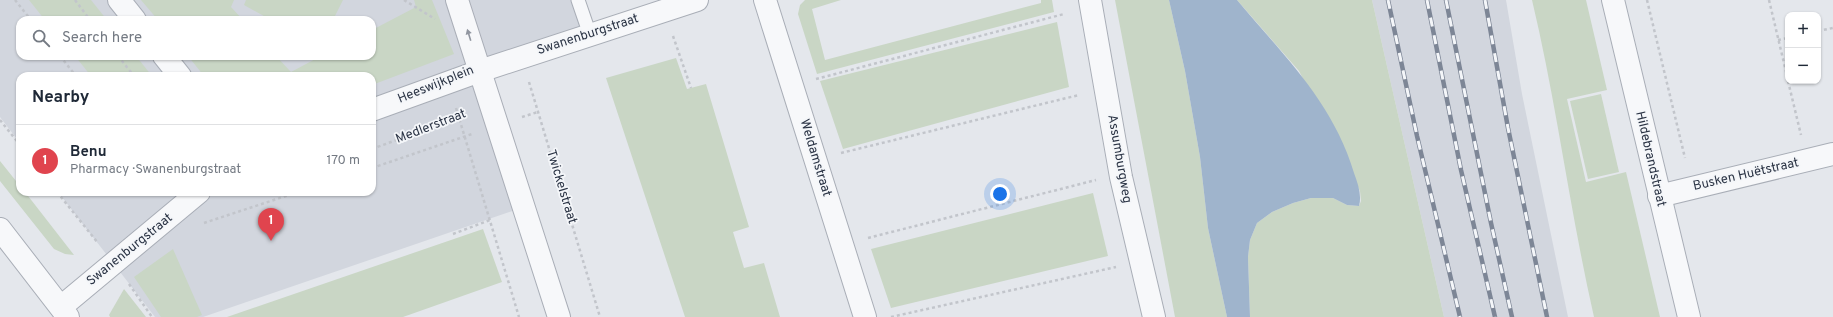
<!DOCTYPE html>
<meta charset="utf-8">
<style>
body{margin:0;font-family:Overpass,sans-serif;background:#f6f6f7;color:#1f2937}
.controls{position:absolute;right:12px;top:12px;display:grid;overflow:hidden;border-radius:8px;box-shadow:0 1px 3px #0004}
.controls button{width:36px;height:36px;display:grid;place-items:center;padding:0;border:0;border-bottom:1px solid #e0e1e3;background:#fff;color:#1f2937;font:20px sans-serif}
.you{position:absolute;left:1000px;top:194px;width:14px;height:14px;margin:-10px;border:3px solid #fff;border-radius:50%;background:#1a73e8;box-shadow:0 0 0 6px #1a73e833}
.badge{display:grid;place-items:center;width:26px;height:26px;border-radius:50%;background:#b45309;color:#fff;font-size:13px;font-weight:700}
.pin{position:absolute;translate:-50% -33px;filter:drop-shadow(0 1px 2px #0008)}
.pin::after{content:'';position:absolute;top:21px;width:14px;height:12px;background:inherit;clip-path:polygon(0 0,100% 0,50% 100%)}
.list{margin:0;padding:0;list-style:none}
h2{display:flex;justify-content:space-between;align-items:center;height:52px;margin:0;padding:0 16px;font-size:17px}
h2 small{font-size:13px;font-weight:400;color:#747a83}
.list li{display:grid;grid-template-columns:26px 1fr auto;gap:12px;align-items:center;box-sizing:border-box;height:72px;padding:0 16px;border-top:1px solid #e0e1e3}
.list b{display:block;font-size:15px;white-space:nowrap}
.list p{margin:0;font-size:13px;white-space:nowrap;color:#747a83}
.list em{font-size:13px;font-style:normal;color:#747a83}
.icon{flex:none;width:22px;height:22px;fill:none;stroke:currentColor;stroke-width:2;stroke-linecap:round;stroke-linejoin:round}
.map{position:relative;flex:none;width:1833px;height:317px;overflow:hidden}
.search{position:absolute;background:#fff;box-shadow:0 1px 3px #0004;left:16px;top:16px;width:360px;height:44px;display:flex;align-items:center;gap:10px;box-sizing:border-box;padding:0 14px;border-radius:12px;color:#747a83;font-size:15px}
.panel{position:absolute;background:#fff;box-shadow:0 1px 3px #0004;left:16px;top:72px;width:360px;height:124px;border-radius:12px}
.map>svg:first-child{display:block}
.built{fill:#d2d6de;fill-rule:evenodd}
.green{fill:#c9d6c5}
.water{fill:#9fb4cc}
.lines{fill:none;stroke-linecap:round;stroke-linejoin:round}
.lane-casing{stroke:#a9aeb7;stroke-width:15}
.street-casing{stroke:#a9aeb7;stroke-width:24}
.path{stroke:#c2c5cb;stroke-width:2.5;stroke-dasharray:3 3;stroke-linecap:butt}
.lane{stroke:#f7f8fa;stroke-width:13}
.street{stroke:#f7f8fa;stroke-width:22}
.rail-casing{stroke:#7d8696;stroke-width:4.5}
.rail{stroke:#f4f6f9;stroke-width:3;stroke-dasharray:9;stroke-linecap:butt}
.oneway{fill:#9196a0}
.labels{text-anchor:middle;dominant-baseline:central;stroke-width:3.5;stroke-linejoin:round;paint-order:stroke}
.street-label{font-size:13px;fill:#2b3445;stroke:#f4f6f9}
</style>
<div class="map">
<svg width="1833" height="317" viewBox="0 0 1833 317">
<rect width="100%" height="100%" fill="#e4e7ec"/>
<g class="built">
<path d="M 0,0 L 582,0 L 592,31 L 482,68 L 524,207 L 203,317 L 155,317 L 58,192 L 372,192 L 372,76 L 20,76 L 20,143 L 0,117 ZM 20,20 L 372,20 L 372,56 L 20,56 Z"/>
<path d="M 1372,0 L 1506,0 L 1522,94 L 1568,317 L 1444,317 Z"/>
</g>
<g class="green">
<path d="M 29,0 L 91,0 L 107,20 L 45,20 Z"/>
<path d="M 141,0 L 234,0 L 231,7 L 243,20 L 158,20 Z"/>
<path d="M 246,0 L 343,0 L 333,20 L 271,20 L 244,5 Z"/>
<path d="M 414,0 L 432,0 L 454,54 L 372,85 L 372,76 L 204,76 L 188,56 L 276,56 L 291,72 L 321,56 L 372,56 L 372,30 L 416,7 Z"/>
<path d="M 805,0 L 841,0 L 812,9 L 825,60 L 1041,3 L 1041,0 L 1052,0 L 1054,12 L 817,74 L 798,14 L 800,5 Z"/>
<path d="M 1115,0 L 1169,0 L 1185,71 L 1200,157 L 1208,228 L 1227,317 L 1175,317 Z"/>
<path d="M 1237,0 L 1372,0 L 1444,317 L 1250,317 L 1248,257 L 1250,240 L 1257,223 L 1272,212 L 1293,203 L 1311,198 L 1333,198 L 1347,205 L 1359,206 L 1361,201 L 1360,191 L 1299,71 Z"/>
<path d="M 1532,0 L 1586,0 L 1607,90 L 1567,99 L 1586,182 L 1626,172 L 1660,317 L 1594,317 C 1570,212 1557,105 1532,0 Z"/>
<path d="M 1057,22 L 1069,87 L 843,149 L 820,81 Z"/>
<path d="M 75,56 L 136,56 L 152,76 L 91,76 Z"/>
<path d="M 676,58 L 687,89 L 706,84 L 749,227 L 733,232 L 744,268 L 764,263 L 780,317 L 685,317 L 606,78 Z"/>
<path d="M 1601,94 L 1619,172 L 1588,179 L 1570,101 Z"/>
<path d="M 0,161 L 20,186 L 20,192 L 25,192 L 74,255 L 65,254 L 54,249 L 0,181 Z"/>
<path d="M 1093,193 L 1108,256 L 891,308 L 871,249 Z"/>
<path d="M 483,229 L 502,282 L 403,317 L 227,317 Z"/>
<path d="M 173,249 L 202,315 L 197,317 L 161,317 L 134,277 Z"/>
<path d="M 124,289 L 146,317 L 110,317 L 109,315 Z"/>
</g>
<path class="water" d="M 1169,0 L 1237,0 C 1283,55 1333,102 1354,173 C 1358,184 1362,195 1359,206 L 1347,205 L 1333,198 L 1311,198 L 1293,203 L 1272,212 L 1257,223 L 1250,240 L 1248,257 L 1250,317 L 1227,317 L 1208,228 L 1200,157 L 1185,71 Z"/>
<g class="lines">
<g class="lane-casing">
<path id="lane" d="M 578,0 L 590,35"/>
</g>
<g class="street-casing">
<g id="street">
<path d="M 119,0 L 135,20"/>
<path d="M 457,0 L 559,317"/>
<path d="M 765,0 L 865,317"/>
<path d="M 1090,0 L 1121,177 L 1154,317"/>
<path d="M 1613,0 L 1689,317"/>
<path d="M 164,56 L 180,76"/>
<path d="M 372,110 L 480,71 L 697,0"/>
<path d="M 1659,196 L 1833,154"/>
<path d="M 0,229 L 68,317"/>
<path d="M 61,307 L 199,192"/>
</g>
</g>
<g class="path">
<path d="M 15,0 L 31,20"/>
<path d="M 75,0 L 90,20"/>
<path d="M 404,0 L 435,19"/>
<path d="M 1647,0 L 1685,158"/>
<path d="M 1769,0 L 1788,80"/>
<path d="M 1818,31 L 1833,28"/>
<path d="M 673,36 L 691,88"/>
<path d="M 1778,40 L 1788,38"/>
<path d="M 60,56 L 76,76"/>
<path d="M 118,56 L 134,76"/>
<path d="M 816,79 L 1064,14"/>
<path d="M 1788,81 L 1801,135"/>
<path d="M 529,82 L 600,317"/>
<path d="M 456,108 L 519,317"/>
<path d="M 522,117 L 538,112"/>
<path d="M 0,120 L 20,145"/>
<path d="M 372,149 L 467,114"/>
<path d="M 841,153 L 1079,95"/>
<path d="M 372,168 L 472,134"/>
<path d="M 57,192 L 98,243"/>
<path d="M 233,192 L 251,192"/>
<path d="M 204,223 L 298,192"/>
<path d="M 453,234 L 490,220"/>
<path d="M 868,238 L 1096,180"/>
<path d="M 129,284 L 152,317"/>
<path d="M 891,317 L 1116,267"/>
</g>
<use href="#lane" class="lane"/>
<use href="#street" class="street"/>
<g class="rail-casing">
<g id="rail">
<path d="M 1388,0 L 1417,136 L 1460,317"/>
<path d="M 1427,0 L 1461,170 L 1495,317"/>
<path d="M 1446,0 L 1491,223 L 1512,317"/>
<path d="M 1485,0 L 1508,128 L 1547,317"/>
</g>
</g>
<use href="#rail" class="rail"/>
</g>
<defs><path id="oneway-solid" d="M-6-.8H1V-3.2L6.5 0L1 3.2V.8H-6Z"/></defs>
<use class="oneway" href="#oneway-solid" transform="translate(469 35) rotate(-107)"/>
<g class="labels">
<g class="street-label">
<text transform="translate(588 35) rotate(-18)">Swanenburgstraat</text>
<text transform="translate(436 85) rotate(-22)">Heeswijkplein</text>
<text transform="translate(431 127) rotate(-21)">Medlerstraat</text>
<text transform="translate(815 158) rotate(73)">Weldamstraat</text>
<text transform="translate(1119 159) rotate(80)">Assumburgweg</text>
<text transform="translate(1650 159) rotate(77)">Hildebrandstraat</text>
<text transform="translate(1746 175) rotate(-13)">Busken Huëtstraat</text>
<text transform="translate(561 187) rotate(73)">Twickelstraat</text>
<text transform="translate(130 250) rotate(-39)">Swanenburgstraat</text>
</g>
</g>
</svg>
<div class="controls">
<button>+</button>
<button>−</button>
</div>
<div class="you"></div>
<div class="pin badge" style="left:271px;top:241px;background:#e0444e">1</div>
<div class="search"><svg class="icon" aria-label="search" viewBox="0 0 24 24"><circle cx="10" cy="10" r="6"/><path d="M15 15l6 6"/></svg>Search here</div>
<section class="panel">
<h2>Nearby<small></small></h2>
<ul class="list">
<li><span class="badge" style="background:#e0444e">1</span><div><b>Benu</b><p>Pharmacy · Swanenburgstraat</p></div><em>170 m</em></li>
</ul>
</section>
</div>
